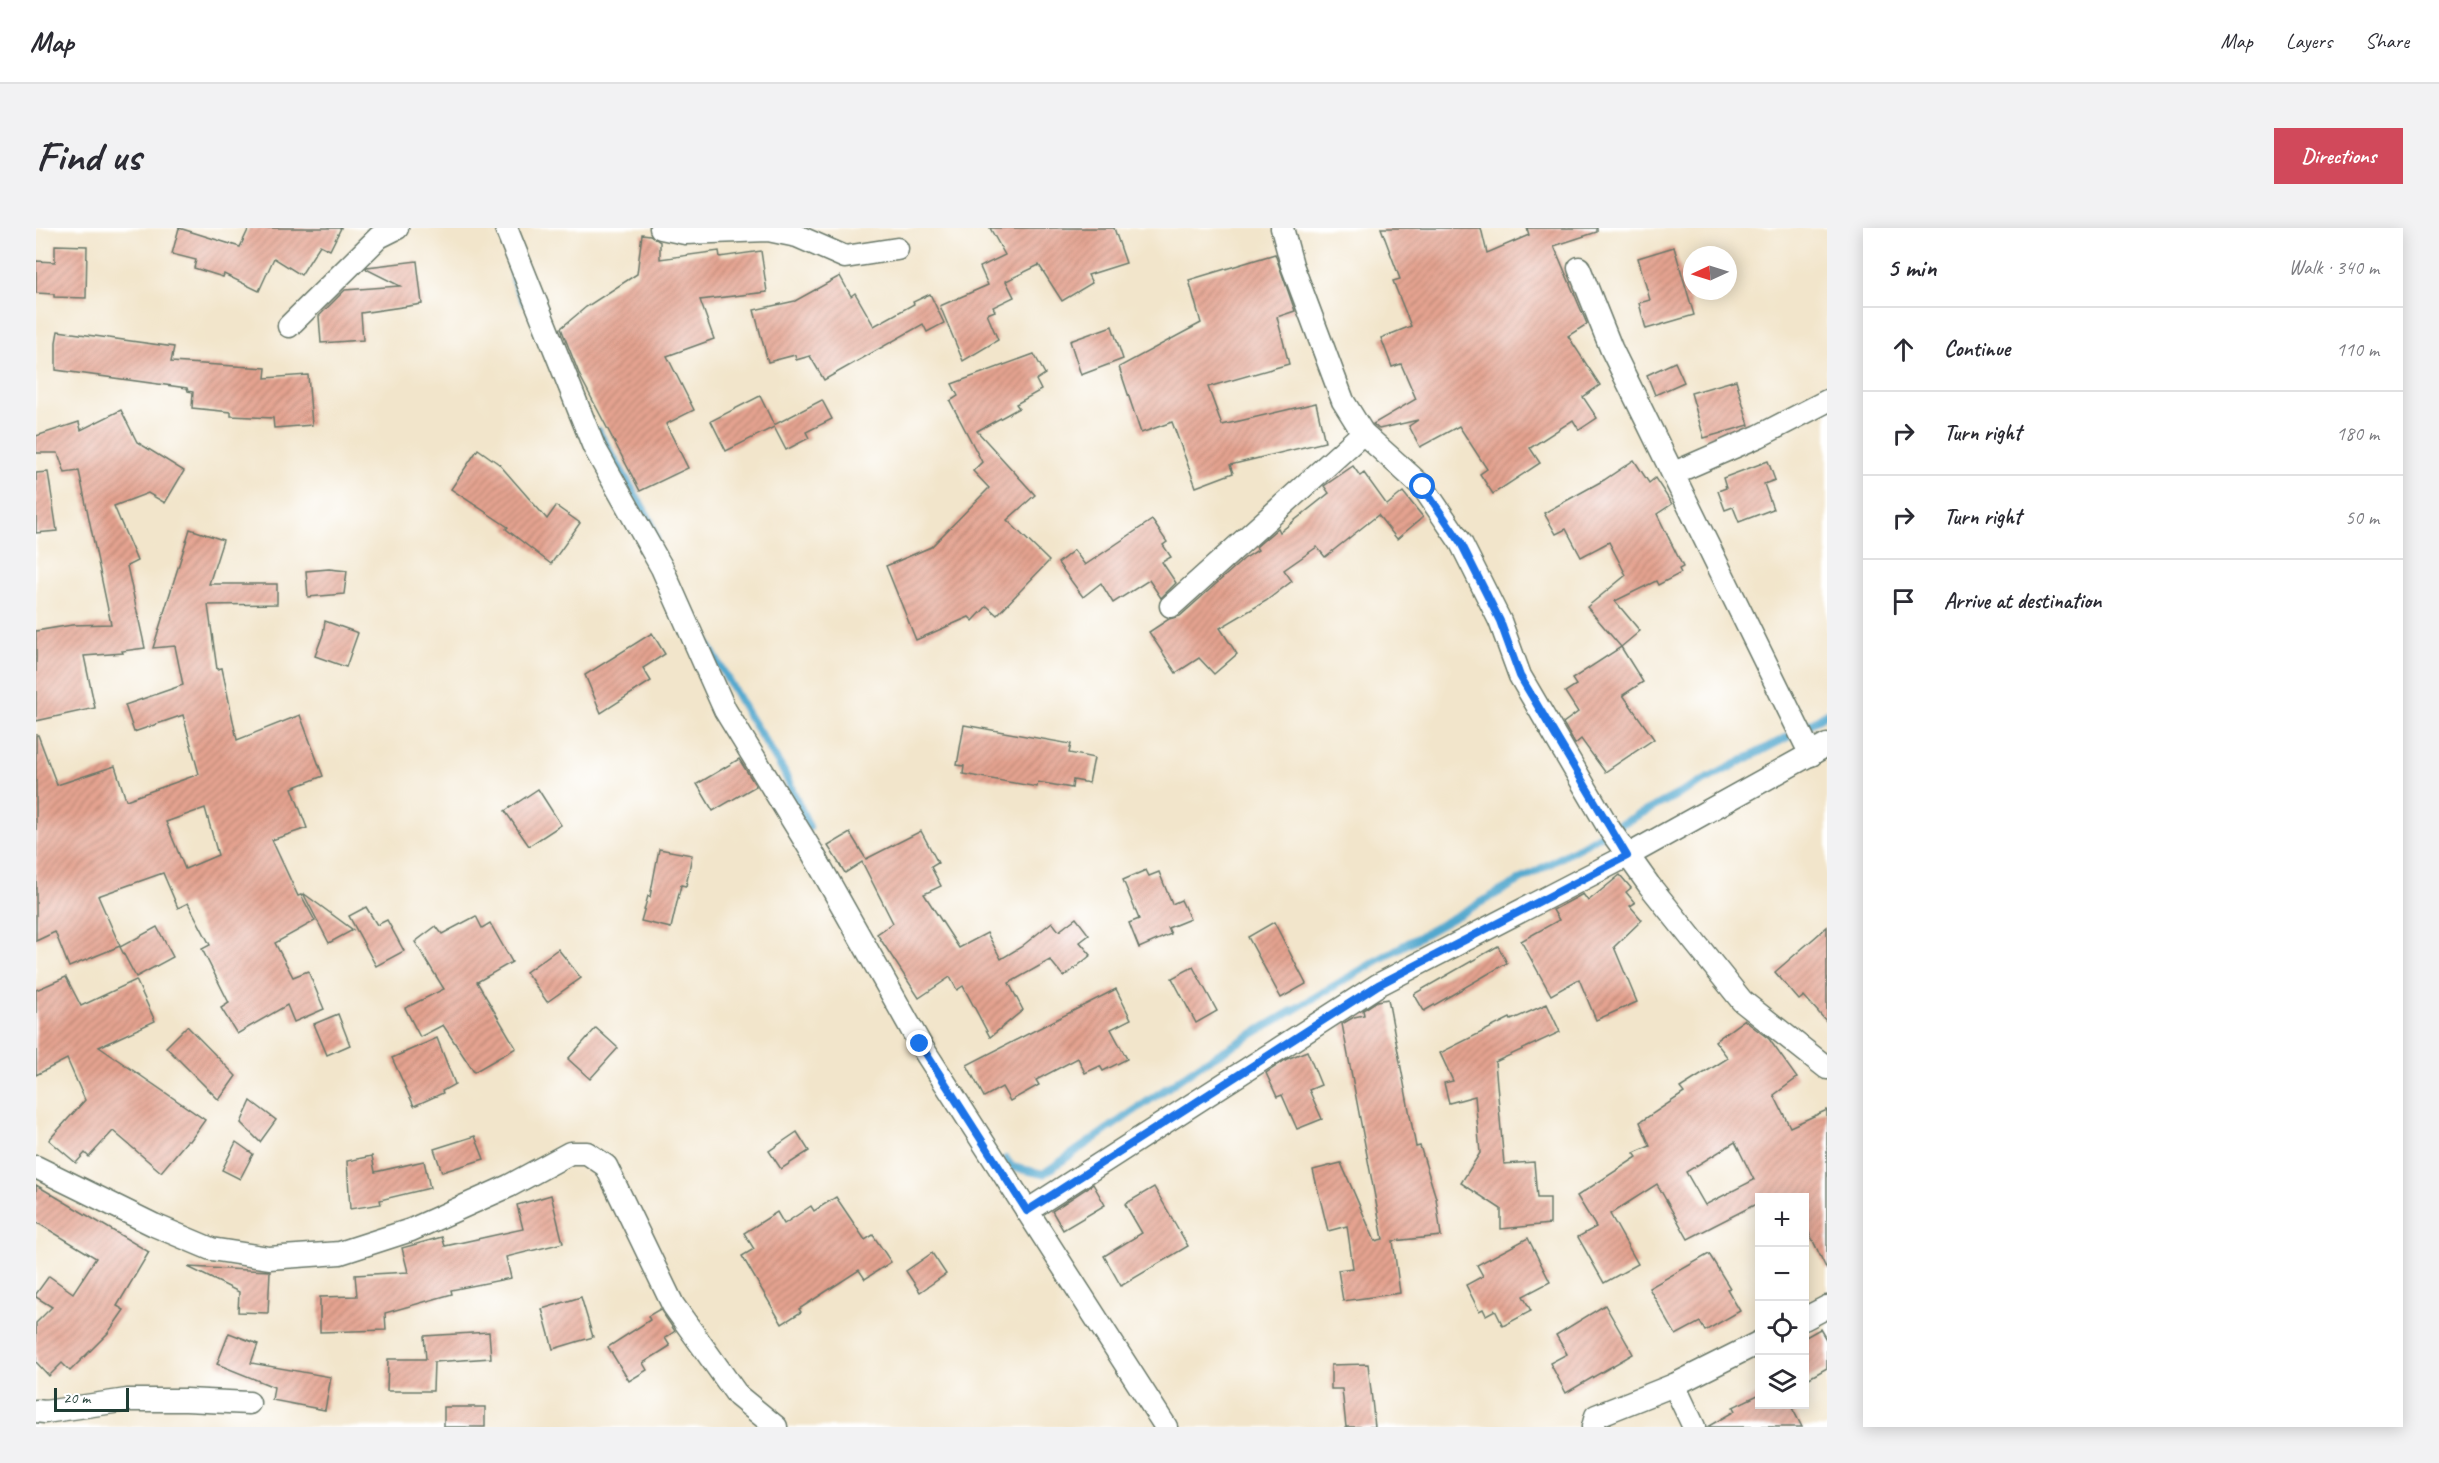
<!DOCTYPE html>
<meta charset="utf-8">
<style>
body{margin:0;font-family:Caveat,sans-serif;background:#f2f2f3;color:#2b2b33}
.controls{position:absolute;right:18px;bottom:18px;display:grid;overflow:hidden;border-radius:0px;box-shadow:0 3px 15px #0003}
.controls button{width:54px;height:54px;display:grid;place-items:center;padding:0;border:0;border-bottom:2px solid #e1e1e2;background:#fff;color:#2b2b33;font:30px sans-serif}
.compass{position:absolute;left:1647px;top:18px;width:54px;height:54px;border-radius:50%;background:#fff;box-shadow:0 3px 15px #0003;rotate:266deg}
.scale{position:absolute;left:18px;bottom:15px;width:75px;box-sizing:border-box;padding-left:6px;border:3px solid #1f3d34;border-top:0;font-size:16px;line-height:21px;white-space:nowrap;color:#1f3d34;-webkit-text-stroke:4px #fff;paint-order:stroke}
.stop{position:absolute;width:18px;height:18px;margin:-14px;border:4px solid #1a73e8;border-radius:50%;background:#fff}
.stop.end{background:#1a73e8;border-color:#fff;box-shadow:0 2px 6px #0008}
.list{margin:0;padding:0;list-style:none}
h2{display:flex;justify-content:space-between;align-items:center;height:78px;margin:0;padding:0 24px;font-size:26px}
h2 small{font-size:20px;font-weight:400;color:#7c7c81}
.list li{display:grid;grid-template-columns:39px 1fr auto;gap:18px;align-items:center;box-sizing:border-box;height:84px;padding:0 24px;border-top:2px solid #e1e1e2}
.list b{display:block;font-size:22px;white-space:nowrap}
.list em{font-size:20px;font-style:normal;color:#7c7c81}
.icon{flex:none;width:33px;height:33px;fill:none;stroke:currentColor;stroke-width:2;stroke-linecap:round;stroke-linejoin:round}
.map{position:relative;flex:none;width:1791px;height:1199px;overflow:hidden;border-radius:0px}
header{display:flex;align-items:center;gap:36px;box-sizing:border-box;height:84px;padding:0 30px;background:#fff;border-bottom:2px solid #e1e1e2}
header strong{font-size:28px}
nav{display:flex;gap:33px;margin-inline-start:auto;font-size:21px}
.intro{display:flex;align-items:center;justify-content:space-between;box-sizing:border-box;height:144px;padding:0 36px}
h1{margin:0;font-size:42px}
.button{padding:15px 27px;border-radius:0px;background:#d1495b;color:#fff;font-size:21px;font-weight:700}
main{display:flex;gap:36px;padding:0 36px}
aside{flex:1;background:#fff;border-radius:0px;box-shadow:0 3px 15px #0003}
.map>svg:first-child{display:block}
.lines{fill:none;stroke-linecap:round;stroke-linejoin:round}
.stream{stroke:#52a8ce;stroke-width:8}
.building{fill:url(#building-hatch);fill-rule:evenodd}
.minor-casing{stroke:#697869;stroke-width:25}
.minor{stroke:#fff;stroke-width:22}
.route{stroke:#1a73e8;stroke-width:8}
</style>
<header>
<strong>Map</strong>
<nav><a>Map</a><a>Layers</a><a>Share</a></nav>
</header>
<div class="intro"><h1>Find us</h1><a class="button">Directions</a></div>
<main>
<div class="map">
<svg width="1791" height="1199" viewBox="0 0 1791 1199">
<defs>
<pattern id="building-hatch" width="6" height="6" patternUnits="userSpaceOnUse" patternTransform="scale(1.5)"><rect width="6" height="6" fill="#e5a390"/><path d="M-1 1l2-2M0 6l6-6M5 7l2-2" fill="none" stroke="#b98676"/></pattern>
</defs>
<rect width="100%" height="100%" fill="#fff"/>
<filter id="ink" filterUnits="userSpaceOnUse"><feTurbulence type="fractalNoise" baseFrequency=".0167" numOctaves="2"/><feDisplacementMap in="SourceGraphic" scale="12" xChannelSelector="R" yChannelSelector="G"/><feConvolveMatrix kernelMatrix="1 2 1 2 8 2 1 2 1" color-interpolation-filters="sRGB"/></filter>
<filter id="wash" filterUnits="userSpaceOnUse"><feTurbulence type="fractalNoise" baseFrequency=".008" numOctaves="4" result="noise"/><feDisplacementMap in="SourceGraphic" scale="24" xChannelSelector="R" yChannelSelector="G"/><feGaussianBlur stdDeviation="1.35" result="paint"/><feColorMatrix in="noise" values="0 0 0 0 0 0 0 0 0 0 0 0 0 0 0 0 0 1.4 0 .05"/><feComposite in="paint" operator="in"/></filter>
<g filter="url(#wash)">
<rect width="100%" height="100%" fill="#f2e5cb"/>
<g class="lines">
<g class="stream">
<path d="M 476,39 L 479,56 L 489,75"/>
<path d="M 562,203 L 614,292 L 620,311"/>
<path d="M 668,410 L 711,485 L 748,544 L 773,599"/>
<path d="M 970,931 L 976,939 L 1007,946 L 1164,837 L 1349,728 L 1574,602 L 1763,503 L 1791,485"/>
</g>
</g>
<g id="blocks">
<g class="building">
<path d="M 143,0 L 204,19 L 213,0 L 305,0 L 294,22 L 284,17 L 265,47 L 238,30 L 223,63 L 188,46 L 187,49 L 158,40 L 160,32 L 136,26 Z"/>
<path d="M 954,0 L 1078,0 L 1090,35 L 1052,47 L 1056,55 L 1026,73 L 1003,37 L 970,53 L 978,69 L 957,79 L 959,83 L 951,86 L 962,112 L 927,133 L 904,78 L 952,57 L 944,39 L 969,27 Z"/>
<path d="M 1345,0 L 1445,0 L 1451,25 L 1493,7 L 1491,0 L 1561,0 L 1561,4 L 1518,18 L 1551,96 L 1532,108 L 1564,157 L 1547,169 L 1561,190 L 1543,202 L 1537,192 L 1494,220 L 1504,235 L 1457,266 L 1444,246 L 1451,241 L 1423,198 L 1384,219 L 1373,198 L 1382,192 L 1343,201 L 1337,196 L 1380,171 L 1365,136 L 1356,139 L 1345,110 L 1375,98 L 1357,53 L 1364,51 Z"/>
<path d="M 606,6 L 614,7 L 624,14 L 624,31 L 683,23 L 684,29 L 725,23 L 731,64 L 664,72 L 678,111 L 631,128 L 658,182 L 630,196 L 652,240 L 604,263 L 544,148 L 525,100 L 550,79 L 601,46 Z"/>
<path d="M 19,17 L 51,18 L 50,70 L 18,69 L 18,66 L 0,65 L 0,33 L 19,34 Z"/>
<path d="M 1638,19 L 1658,87 L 1610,101 L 1603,75 L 1614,72 L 1602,30 Z"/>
<path d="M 1239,26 L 1259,83 L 1241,89 L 1253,136 L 1172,159 L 1186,197 L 1280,175 L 1289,214 L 1194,237 L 1197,245 L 1160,259 L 1136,194 L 1105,205 L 1083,139 L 1165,95 L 1153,52 Z"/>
<path d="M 381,33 L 386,76 L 325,85 L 327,112 L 285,115 L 283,88 L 309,62 L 364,58 L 330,41 L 331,39 Z"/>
<path d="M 804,48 L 815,68 L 819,65 L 838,98 L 878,76 L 877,74 L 894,66 L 908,95 L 891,104 L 887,96 L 788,152 L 774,128 L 760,132 L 759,127 L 732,134 L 718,82 L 759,73 Z"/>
<path d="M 1076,98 L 1087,131 L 1045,147 L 1034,113 Z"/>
<path d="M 22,103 L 138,119 L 135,134 L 230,140 L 229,150 L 272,147 L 276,197 L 238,200 L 237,190 L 195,188 L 195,184 L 156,180 L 157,164 L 152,163 L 151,160 L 20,142 L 20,114 Z"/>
<path d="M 998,126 L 1009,146 L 1000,152 L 1005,162 L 980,176 L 983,180 L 941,203 L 999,267 L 971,292 L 1013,333 L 961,387 L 951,378 L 937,393 L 933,389 L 880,412 L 850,338 L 895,319 L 953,260 L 937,243 L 946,234 L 914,173 L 922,168 L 916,156 Z"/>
<path d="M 1639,134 L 1648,154 L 1619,167 L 1611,147 Z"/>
<path d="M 1700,152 L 1713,197 L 1668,210 L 1655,165 Z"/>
<path d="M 724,168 L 738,197 L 786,172 L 796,191 L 770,204 L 773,210 L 750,222 L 738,199 L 690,223 L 675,193 Z"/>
<path d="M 85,182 L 101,214 L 148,243 L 129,275 L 112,265 L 78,278 L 101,333 L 91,338 L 109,420 L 86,423 L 87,425 L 48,428 L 59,480 L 0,493 L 0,403 L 36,397 L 75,396 L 43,243 L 29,245 L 22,225 L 0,225 L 0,208 L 43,194 L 45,202 Z"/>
<path d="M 442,221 L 463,236 L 511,291 L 520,278 L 544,295 L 515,336 L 470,301 L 472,299 L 415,261 Z"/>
<path d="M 1598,232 L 1613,255 L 1619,250 L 1636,276 L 1621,286 L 1647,339 L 1643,341 L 1645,345 L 1622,357 L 1620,353 L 1579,373 L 1604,403 L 1585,419 L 1551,379 L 1590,347 L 1573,314 L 1545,329 L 1530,301 L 1520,306 L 1508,285 L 1568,252 Z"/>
<path d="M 1732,233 L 1739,252 L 1728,256 L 1737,281 L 1703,294 L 1697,279 L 1689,282 L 1682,263 L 1690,260 L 1687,250 Z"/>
<path d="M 1317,238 L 1324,248 L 1328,245 L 1351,277 L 1367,264 L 1387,289 L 1361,311 L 1342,287 L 1289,329 L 1281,319 L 1248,342 L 1256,353 L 1230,373 L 1184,400 L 1201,426 L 1178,446 L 1163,430 L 1140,445 L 1113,404 L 1133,391 L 1144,388 L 1209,330 L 1222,322 L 1220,319 L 1242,300 L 1244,304 L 1293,265 L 1288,258 Z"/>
<path d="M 12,244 L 21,303 L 0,305 L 0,245 Z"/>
<path d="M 1116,292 L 1131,314 L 1127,317 L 1135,329 L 1126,334 L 1140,355 L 1125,370 L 1113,352 L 1077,375 L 1065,355 L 1047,369 L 1022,335 L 1038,322 L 1049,337 Z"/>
<path d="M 154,301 L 187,312 L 173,356 L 241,356 L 241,376 L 172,377 L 181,441 L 186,440 L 201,512 L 264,487 L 287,548 L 256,560 L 271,600 L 236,612 L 262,668 L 265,667 L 279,693 L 239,715 L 257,749 L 272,743 L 288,781 L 258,794 L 251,777 L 201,806 L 185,780 L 193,775 L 166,721 L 174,717 L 152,675 L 142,680 L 127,645 L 62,668 L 84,718 L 33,739 L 19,704 L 0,713 L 0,507 L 2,507 L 21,557 L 79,538 L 90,572 L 163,546 L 147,487 L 98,504 L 89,477 L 147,457 L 139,418 L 117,420 ZM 169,580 L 182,627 L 149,641 L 130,594 Z"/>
<path d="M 293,341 L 311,343 L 308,366 L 272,369 L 270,343 Z"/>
<path d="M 289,393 L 322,405 L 310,439 L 279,428 L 287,406 Z"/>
<path d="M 616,405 L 629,426 L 607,440 L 615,453 L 565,485 L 549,447 Z"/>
<path d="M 1585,419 L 1607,454 L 1587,467 L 1618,511 L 1569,544 L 1545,511 L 1539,516 L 1527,495 L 1542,484 L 1529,464 L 1540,457 L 1536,451 Z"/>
<path d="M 928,497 L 1035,516 L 1033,525 L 1058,530 L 1053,555 L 1037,552 L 1036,560 L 1002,554 L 1001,559 L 927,546 L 928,538 L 921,537 Z"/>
<path d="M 703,531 L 720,558 L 677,583 L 661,556 Z"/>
<path d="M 502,561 L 525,597 L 493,618 L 469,583 Z"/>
<path d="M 885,603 L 902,635 L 895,639 L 905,658 L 888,666 L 923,720 L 951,705 L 965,731 L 985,719 L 1016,694 L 1023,703 L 1040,690 L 1053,707 L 1044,714 L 1055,727 L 1028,749 L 1014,732 L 973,755 L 987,782 L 954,809 L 927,758 L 921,762 L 914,749 L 883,770 L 841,706 L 857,695 L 826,634 L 809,645 L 792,618 L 814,605 L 830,631 Z"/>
<path d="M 623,621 L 656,627 L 650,658 L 645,657 L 635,700 L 605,693 L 612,668 L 614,669 Z"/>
<path d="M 1110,642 L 1113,648 L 1123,644 L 1136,676 L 1145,672 L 1154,691 L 1132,700 L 1135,706 L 1103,720 L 1093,695 L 1103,691 L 1087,652 Z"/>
<path d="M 1584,647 L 1595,660 L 1590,664 L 1599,675 L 1594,678 L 1606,692 L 1578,719 L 1601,774 L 1560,792 L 1543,751 L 1515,767 L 1485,713 L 1523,692 L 1517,682 L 1547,666 L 1552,673 Z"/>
<path d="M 267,665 L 317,702 L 293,715 Z"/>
<path d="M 330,679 L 341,697 L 351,692 L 368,723 L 340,738 L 313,688 Z"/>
<path d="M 440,688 L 446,700 L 454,695 L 476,734 L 441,754 L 480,820 L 438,844 L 407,797 L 384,809 L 369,780 L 408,761 L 379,714 L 400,698 L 406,706 Z"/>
<path d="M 1238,694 L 1270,756 L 1245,770 L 1212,709 Z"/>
<path d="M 121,699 L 137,729 L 100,749 L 84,719 Z"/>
<path d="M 1791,699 L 1791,794 L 1768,768 L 1763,772 L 1739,744 Z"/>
<path d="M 1462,718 L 1471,735 L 1388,783 L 1378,766 Z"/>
<path d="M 522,721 L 545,750 L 511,774 L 490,744 Z"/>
<path d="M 1157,739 L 1181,783 L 1160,795 L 1136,750 Z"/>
<path d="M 30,749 L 45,778 L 100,752 L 119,793 L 63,819 L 169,892 L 154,913 L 151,913 L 125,944 L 77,903 L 53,929 L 49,925 L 40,935 L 13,912 L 49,872 L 31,831 L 0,847 L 0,762 Z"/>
<path d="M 1080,761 L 1095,791 L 1075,801 L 1091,831 L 1067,843 L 1064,838 L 1049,845 L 1042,830 L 1000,852 L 1003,857 L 974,873 L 966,859 L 948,869 L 931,837 Z"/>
<path d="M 1352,771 L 1380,919 L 1384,918 L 1400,970 L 1405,1008 L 1357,1013 L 1364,1065 L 1307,1073 L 1302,1042 L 1317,1040 L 1311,998 L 1292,1003 L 1277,942 L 1305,935 L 1339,1013 L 1347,1011 L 1306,796 L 1318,789 L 1328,787 L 1327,782 L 1341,773 Z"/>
<path d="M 1511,776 L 1524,804 L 1459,834 L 1468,936 L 1498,934 L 1501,970 L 1514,970 L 1514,996 L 1465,1001 L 1465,981 L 1425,955 L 1444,925 L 1439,868 L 1413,875 L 1408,855 L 1417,853 L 1404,825 L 1474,790 L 1475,792 Z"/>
<path d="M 302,786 L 314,817 L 291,827 L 278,796 Z"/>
<path d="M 1708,792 L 1733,811 L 1761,850 L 1738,867 L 1754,899 L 1791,882 L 1791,1042 L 1768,994 L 1768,969 L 1724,969 L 1724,974 L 1652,1011 L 1621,956 L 1574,986 L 1602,1036 L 1568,1055 L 1542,1009 L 1560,999 L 1541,968 L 1601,929 L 1598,925 L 1614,918 L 1604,894 L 1648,865 L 1644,860 L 1692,830 L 1679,813 ZM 1699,914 L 1718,952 L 1669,977 L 1650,944 Z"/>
<path d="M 151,798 L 200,848 L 183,872 L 130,819 Z"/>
<path d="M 560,800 L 582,820 L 554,851 L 532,831 Z"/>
<path d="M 401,810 L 419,856 L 406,863 L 407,865 L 378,878 L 356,830 Z"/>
<path d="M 1271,823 L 1285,857 L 1273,862 L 1286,891 L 1261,901 L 1246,867 L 1241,869 L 1230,845 L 1251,831 Z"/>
<path d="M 215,873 L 240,892 L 224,914 L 205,895 Z"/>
<path d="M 761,904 L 773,923 L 745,941 L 733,923 Z"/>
<path d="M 439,908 L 448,931 L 406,944 L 398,921 Z"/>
<path d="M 200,914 L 217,926 L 204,951 L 186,942 Z"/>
<path d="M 336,928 L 339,944 L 388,933 L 394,960 L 344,972 L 345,976 L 314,981 L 311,933 Z"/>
<path d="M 1057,956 L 1069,977 L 1027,1002 L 1016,983 Z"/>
<path d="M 0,957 L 113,1024 L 81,1078 L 88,1082 L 72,1105 L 34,1143 L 26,1135 L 13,1148 L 0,1134 L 0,1095 L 16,1079 L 0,1069 L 0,1066 L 13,1048 L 37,1065 L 60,1030 L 0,994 Z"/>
<path d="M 1118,959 L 1152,1018 L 1085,1058 L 1068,1028 L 1106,1005 L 1089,976 Z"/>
<path d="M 515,967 L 527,1015 L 470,1029 L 475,1050 L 415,1062 L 416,1066 L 349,1085 L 350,1102 L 284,1104 L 284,1069 L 321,1068 L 319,1047 L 372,1044 L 366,1020 L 406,1009 L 409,1018 L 487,1001 L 481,977 Z"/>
<path d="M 800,969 L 829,1012 L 837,1007 L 855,1034 L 829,1051 L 823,1042 L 763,1081 L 765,1084 L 746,1096 L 706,1028 L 718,1021 L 708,1005 L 741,984 L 748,996 L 775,978 L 778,983 Z"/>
<path d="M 1492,1010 L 1514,1054 L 1487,1068 L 1495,1083 L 1467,1098 L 1459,1082 L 1450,1087 L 1447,1081 L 1443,1083 L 1430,1057 L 1447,1048 L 1441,1037 Z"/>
<path d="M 896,1025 L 910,1046 L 884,1064 L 870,1043 Z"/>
<path d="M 1673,1026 L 1694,1060 L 1691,1061 L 1704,1083 L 1669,1103 L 1664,1094 L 1640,1107 L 1613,1060 Z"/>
<path d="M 152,1039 L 234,1043 L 232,1085 L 202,1084 L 203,1064 Z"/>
<path d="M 545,1069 L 557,1109 L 517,1121 L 506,1081 Z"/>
<path d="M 1569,1077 L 1597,1126 L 1530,1165 L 1514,1135 L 1531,1126 L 1520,1107 Z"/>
<path d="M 624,1081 L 639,1103 L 629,1110 L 634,1118 L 607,1135 L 611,1142 L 593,1153 L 572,1119 L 614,1092 L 612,1088 Z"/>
<path d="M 1784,1101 L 1791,1113 L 1791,1140 L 1768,1153 L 1768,1110 Z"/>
<path d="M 453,1104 L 455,1130 L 398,1134 L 397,1163 L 351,1163 L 352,1131 L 390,1131 L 388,1108 Z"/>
<path d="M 193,1105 L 222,1116 L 215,1135 L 295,1149 L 289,1182 L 236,1172 L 238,1159 L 181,1136 Z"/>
<path d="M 1332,1136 L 1339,1199 L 1310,1199 L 1306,1161 L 1295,1161 L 1295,1137 Z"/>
<path d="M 1724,1166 L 1724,1176 L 1754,1176 L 1766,1199 L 1671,1199 L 1699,1183 L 1697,1179 Z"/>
<rect x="408" y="1179" width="41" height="20"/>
</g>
</g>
</g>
<g filter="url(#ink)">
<use href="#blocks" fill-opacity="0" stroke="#697869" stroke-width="1.5"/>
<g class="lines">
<g class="minor-casing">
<g id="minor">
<path d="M 470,0 L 558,219 L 626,340 L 689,482 L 776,624 L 884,816 L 1130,1199"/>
<path d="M 625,0 L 649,5 L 732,2 L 761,8 L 809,29 L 861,21"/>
<path d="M 1246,0 L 1256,37 L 1307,173 L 1327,205 L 1387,259 L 1425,315 L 1464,393 L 1484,448 L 1574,602 L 1613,657 L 1706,773 L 1791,840"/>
<path d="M 1543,40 L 1575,120 L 1775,527"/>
<path d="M 253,98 L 343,9 L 361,0"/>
<path d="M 1638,245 L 1723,208 L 1791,173"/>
<path d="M 1135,378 L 1327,205"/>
<path d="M 0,939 L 118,997 L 175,1021 L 233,1030 L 304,1025 L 375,1002 L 473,958 L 534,925 L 551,925 L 570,938 L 637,1077 L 702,1168 L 740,1199"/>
<path d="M 991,983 L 1342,757 L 1591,628 L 1791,517"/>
<path d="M 1768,1091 L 1791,1079"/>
<path d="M 1638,1157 L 1658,1199"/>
<path d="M 0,1183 L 9,1184 L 91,1172 L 150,1172 L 213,1175"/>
<path d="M 1557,1199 L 1560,1188 L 1638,1157 L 1724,1114"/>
</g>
</g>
<use href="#minor" class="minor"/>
</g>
</g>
<g class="lines" filter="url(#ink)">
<path class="route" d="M 884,816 L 991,983 L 1342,757 L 1591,628 L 1484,448 L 1464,393 L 1425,315 L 1387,259"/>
</g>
</svg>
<div class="controls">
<button>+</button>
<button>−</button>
<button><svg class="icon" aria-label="locate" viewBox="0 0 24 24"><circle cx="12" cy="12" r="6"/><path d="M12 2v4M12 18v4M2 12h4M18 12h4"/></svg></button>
<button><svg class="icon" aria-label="layers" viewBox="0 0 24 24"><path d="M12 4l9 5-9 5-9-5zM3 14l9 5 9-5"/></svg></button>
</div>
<svg class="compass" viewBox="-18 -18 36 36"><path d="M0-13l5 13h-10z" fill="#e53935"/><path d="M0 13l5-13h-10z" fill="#7c7c81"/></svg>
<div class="scale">20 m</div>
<div class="stop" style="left:1387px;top:259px"></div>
<div class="stop end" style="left:884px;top:816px"></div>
</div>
<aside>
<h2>5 min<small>Walk · 340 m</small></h2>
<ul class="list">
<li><svg class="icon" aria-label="ahead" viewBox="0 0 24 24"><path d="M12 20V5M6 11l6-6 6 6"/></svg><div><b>Continue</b></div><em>110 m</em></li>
<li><svg class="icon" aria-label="right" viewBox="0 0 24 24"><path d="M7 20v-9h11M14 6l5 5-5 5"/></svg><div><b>Turn right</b></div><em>180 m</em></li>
<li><svg class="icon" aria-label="right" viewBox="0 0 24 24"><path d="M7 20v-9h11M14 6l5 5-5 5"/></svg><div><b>Turn right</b></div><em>50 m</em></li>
<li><svg class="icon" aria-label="arrive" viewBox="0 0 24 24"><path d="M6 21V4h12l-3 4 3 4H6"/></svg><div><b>Arrive at destination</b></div></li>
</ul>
</aside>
</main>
